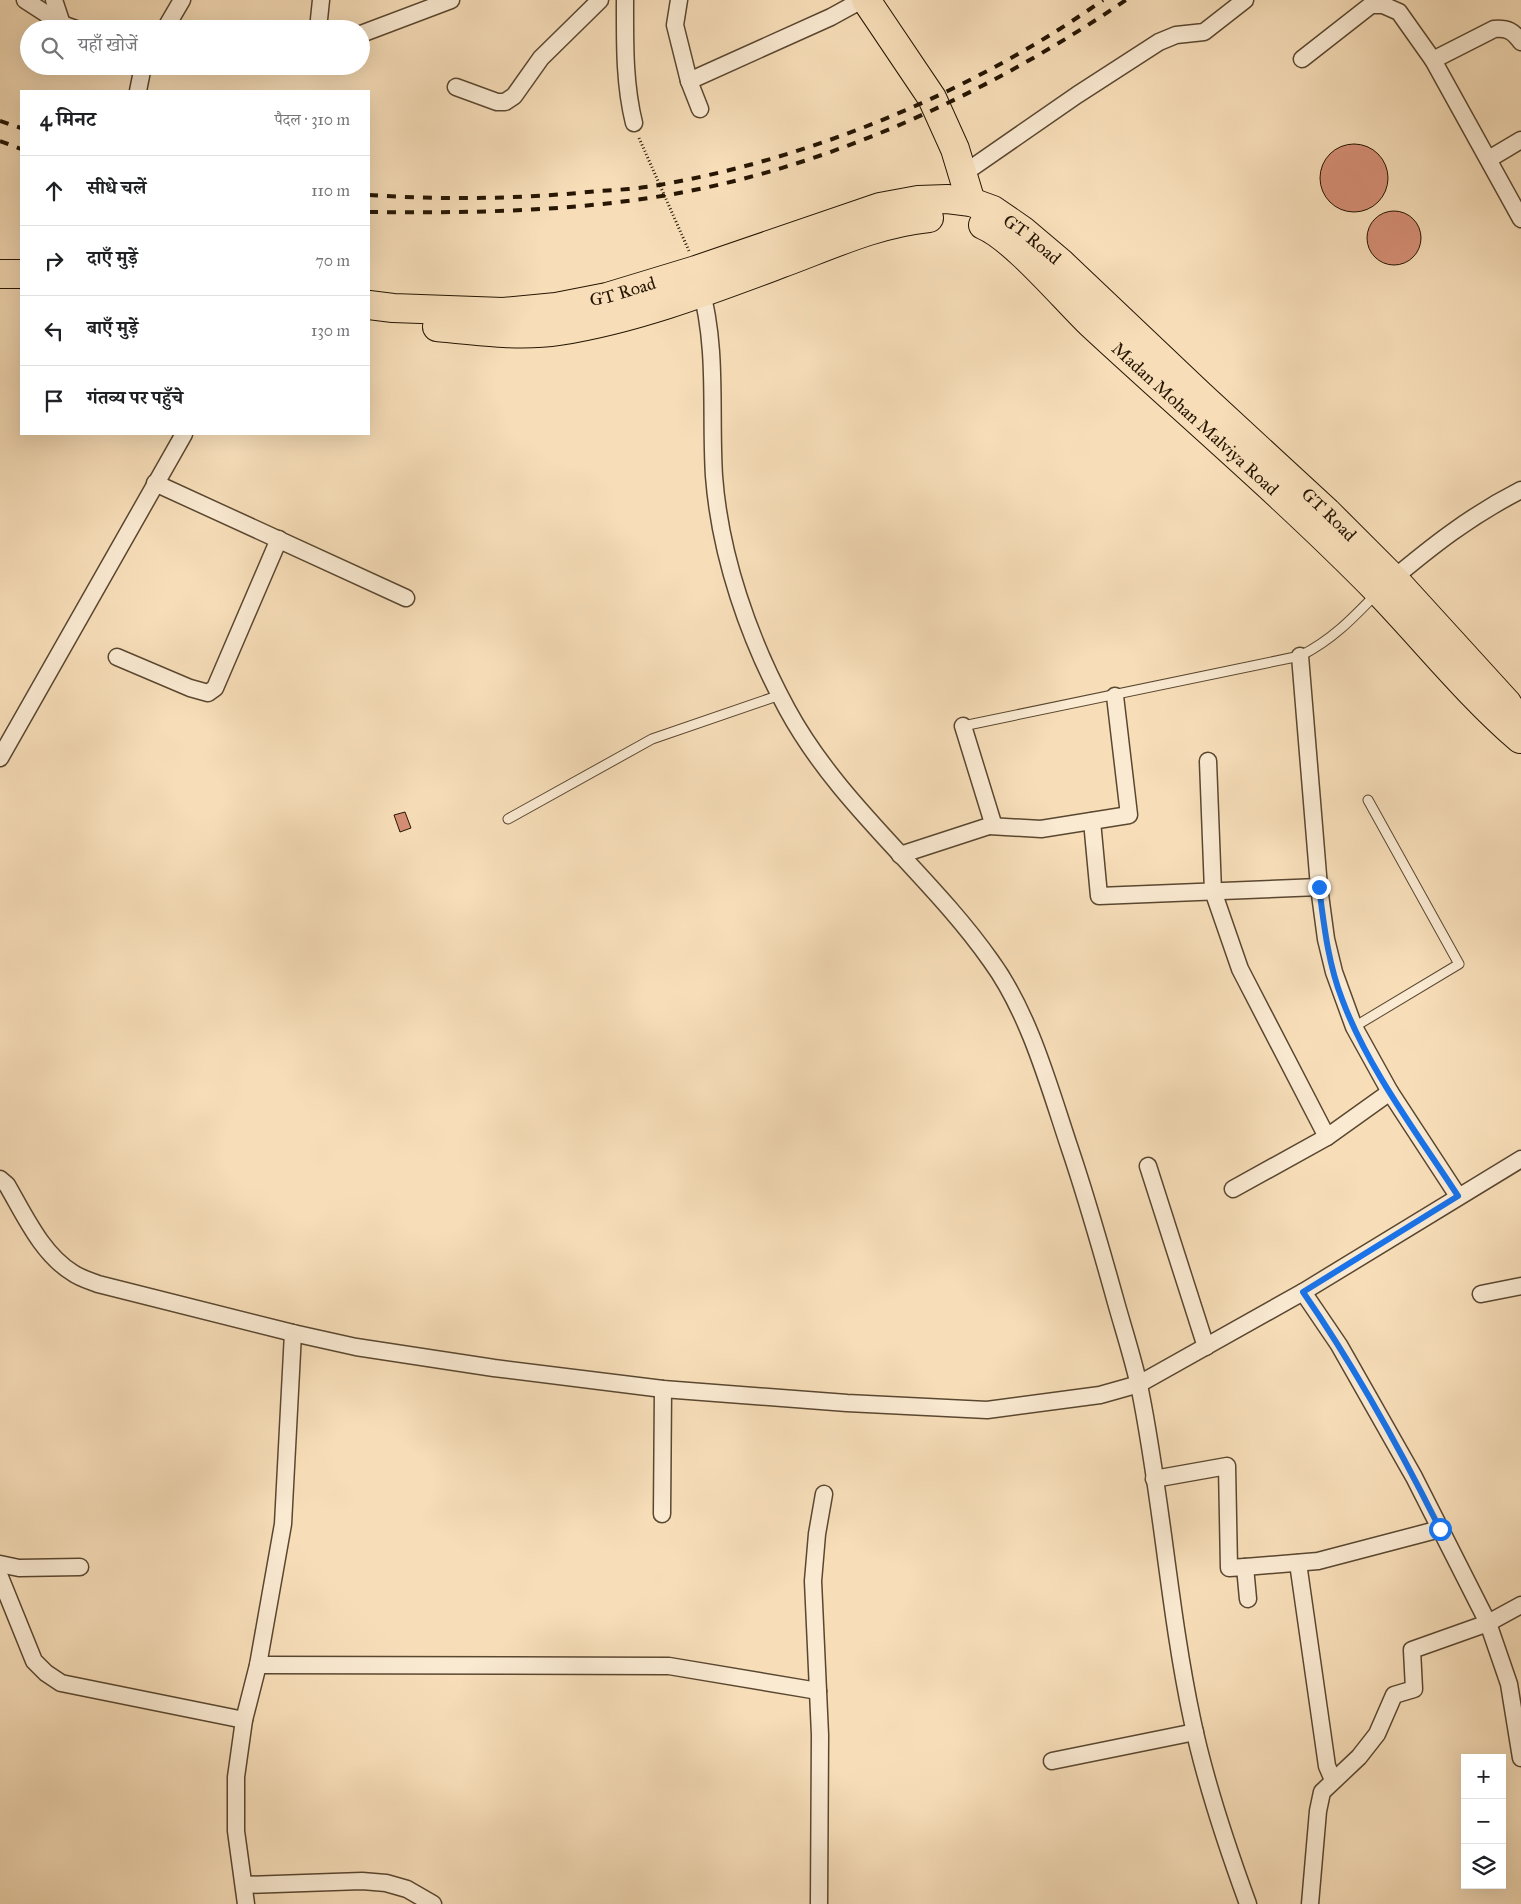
<!DOCTYPE html>
<html lang="hi">
<meta charset="utf-8">
<style>
body{margin:0;font-family:"IM FELL Great Primer","Noto Serif Devanagari",serif;background:#f6f6f6;color:#202124}
.controls{position:absolute;right:15px;bottom:15px;display:grid;overflow:hidden;border-radius:0px;box-shadow:0 5px 20px #0002}
.controls button{width:45px;height:45px;display:grid;place-items:center;padding:0;border:0;border-bottom:1px solid #e0e0e0;background:#fff;color:#202124;font:25px sans-serif}
.stop{position:absolute;width:15px;height:15px;margin:-11px;border:4px solid #1a73e8;border-radius:50%;background:#fff}
.stop.end{background:#1a73e8;border-color:#fff;box-shadow:0 1px 5px #0008}
.list{margin:0;padding:0;list-style:none}
h2{display:flex;justify-content:space-between;align-items:center;height:65px;margin:0;padding:0 20px;font-size:21px}
h2 small{font-size:16px;font-weight:400;color:#757577}
.list li{display:grid;grid-template-columns:32px 1fr auto;gap:15px;align-items:center;box-sizing:border-box;height:70px;padding:0 20px;border-top:1px solid #e0e0e0}
.list b{display:block;font-size:19px;white-space:nowrap}
.list em{font-size:16px;font-style:normal;color:#757577}
.icon{flex:none;width:28px;height:28px;fill:none;stroke:currentColor;stroke-width:2;stroke-linecap:round;stroke-linejoin:round}
.map{position:relative;flex:none;width:1521px;height:1904px;overflow:hidden}
.search{position:absolute;background:#fff;box-shadow:0 5px 20px #0002;left:20px;top:20px;width:350px;height:55px;display:flex;align-items:center;gap:12px;box-sizing:border-box;padding:0 18px;border-radius:28px;color:#757577;font-size:19px}
.panel{position:absolute;background:#fff;box-shadow:0 5px 20px #0002;left:20px;top:90px;width:350px;height:345px;border-radius:0px}
.map>svg:first-child{display:block}
.building{fill:#d68f76;stroke:#251502}
.lines{fill:none;stroke-linecap:round;stroke-linejoin:round}
.service-casing{stroke:#5a4730;stroke-width:11}
.minor-casing{stroke:#5a4730;stroke-width:19}
.trunk-casing{stroke:#251502;stroke-width:30}
.path{stroke:#251502;stroke-width:3;stroke-dasharray:1 2.5;stroke-linecap:butt}
.service{stroke:#faead2;stroke-width:9}
.minor{stroke:#faead2;stroke-width:16}
.trunk{stroke:#f7deb9;stroke-width:28}
.rail{stroke:#251502;stroke-width:4;stroke-dasharray:9 9;stroke-linecap:butt}
.route{stroke:#1a73e8;stroke-width:6}
.labels{text-anchor:middle;dominant-baseline:central;stroke-width:4;stroke-linejoin:round;paint-order:stroke}
.street-label{font-size:18px;fill:#251502;stroke:#faead2}
</style>
<div class="map">
<svg width="1521" height="1904" viewBox="0 0 1521 1904">
<rect width="100%" height="100%" fill="#f7deb9"/>
<filter id="stains"><feTurbulence type="fractalNoise" baseFrequency=".004" numOctaves="4"/><feColorMatrix values="0 0 0 0 .2 0 0 0 0 .09 0 0 0 0 .02 0 0 0 .5 -.17"/></filter>
<radialGradient id="worn" r=".72"><stop offset=".6" stop-color="#630" stop-opacity="0"/><stop offset="1" stop-color="#630" stop-opacity=".3"/></radialGradient>
<g class="building">
<circle cx="1354" cy="178" r="34"/>
<circle cx="1394" cy="238" r="27"/>
<path d="M 405,812 L 411,828 L 400,832 L 394,815 Z"/>
</g>
<g class="lines">
<g class="service-casing">
<g id="service">
<path d="M 963,726 L 1300,656 C 1332,640 1353,618 1377,593"/>
<path d="M 508,819 L 652,739 L 780,695"/>
<path d="M 1354,1027 L 1459,964 L 1368,800"/>
</g>
</g>
<g class="minor-casing">
<g id="minor">
<path d="M 25,0 L 62,24 L 76,29"/>
<path d="M 54,0 L 62,24"/>
<path d="M 625,0 C 625,41 624,83 634,123"/>
<path d="M 679,0 L 675,25 L 689,81 L 700,109"/>
<path d="M 165,29 L 182,0"/>
<path d="M 318,29 L 321,0"/>
<path d="M 361,34 L 451,0"/>
<path d="M 1302,59 L 1371,5 L 1383,5 L 1399,12 L 1433,60 L 1521,219"/>
<path d="M 1433,60 L 1494,29 C 1508,28 1513,31 1521,42"/>
<path d="M 689,81 L 831,17 L 862,0"/>
<path d="M 456,87 L 497,102 L 505,102 L 514,96 L 541,58 L 600,0"/>
<path d="M 138,91 L 143,66"/>
<path d="M 1489,159 L 1521,140"/>
<path d="M 963,174 L 1077,95 L 1159,42 L 1176,35 L 1204,32 L 1245,0"/>
<path d="M 700,285 C 718,349 710,411 714,476 C 720,556 749,639 787,709 C 839,805 929,873 991,961 C 1029,1013 1049,1086 1069,1146 C 1087,1199 1102,1252 1117,1306 C 1125,1334 1134,1362 1140,1390 C 1162,1499 1169,1611 1192,1719 C 1205,1782 1226,1844 1248,1904"/>
<path d="M 155,483 L 406,598"/>
<path d="M 1388,583 C 1432,546 1470,516 1521,490"/>
<path d="M 1300,656 L 1319,887 L 1326,939 L 1334,972 L 1354,1027 L 1390,1092 L 1458,1196"/>
<path d="M 117,657 L 190,688 L 208,693 L 215,688 L 279,539"/>
<path d="M 0,758 L 184,434"/>
<path d="M 1208,761 L 1213,891 L 1240,969 L 1327,1137"/>
<path d="M 1092,821 L 1099,896 L 1319,887"/>
<path d="M 989,826 L 1041,829 L 1129,815 L 1115,696"/>
<path d="M 900,855 L 989,826 L 992,820 L 963,726"/>
<path d="M 1148,1166 L 1206,1347"/>
<path d="M 0,1179 L 7,1185 C 25,1216 42,1254 73,1273 C 80,1278 90,1281 98,1284 L 293,1333 L 356,1347 L 494,1368 L 663,1389 L 847,1403 L 987,1410 L 1100,1395 L 1139,1384 L 1303,1292 L 1521,1159"/>
<path d="M 1233,1189 L 1327,1137 L 1390,1092"/>
<path d="M 1303,1292 L 1339,1345 L 1414,1477 L 1488,1623 L 1509,1684 L 1521,1758"/>
<path d="M 1481,1294 L 1521,1286"/>
<path d="M 1154,1479 L 1227,1466 L 1229,1568 L 1245,1567 L 1248,1599"/>
<path d="M 662,1514 L 663,1389"/>
<path d="M 1298,1563 L 1327,1766 L 1333,1780"/>
<path d="M 0,1564 L 19,1568 L 80,1567"/>
<path d="M 1245,1567 L 1318,1561 L 1440,1529"/>
<path d="M 0,1577 L 34,1661 L 46,1673 L 61,1683 L 244,1720"/>
<path d="M 258,1665 L 669,1666 L 818,1691"/>
<path d="M 1052,1761 L 1195,1732"/>
<path d="M 244,1885 L 362,1881 L 386,1883 L 407,1889 L 433,1904"/>
<path d="M 246,1904 L 236,1831 L 236,1777 L 244,1720 L 258,1665 L 283,1524 L 293,1333"/>
<path d="M 819,1904 L 820,1735 L 813,1581 L 817,1534 L 824,1494"/>
<path d="M 1310,1904 L 1318,1811 L 1322,1792 L 1359,1757 L 1377,1734 L 1394,1695 L 1414,1689 L 1412,1650 L 1488,1623 L 1521,1605"/>
</g>
</g>
<g class="trunk-casing">
<g id="trunk">
<path d="M 866,0 L 932,98 L 955,149 L 971,202"/>
<path id="s1" d="M 983,225 C 1014,238 1064,298 1091,324 C 1187,413 1287,498 1379,592 C 1426,641 1468,694 1520,739"/>
<path d="M 0,274 L 21,274"/>
<path id="s2" d="M 369,305 L 393,308 L 503,312 L 556,307 L 607,297 L 696,270 L 880,207 L 918,200 L 947,199 L 971,202 L 993,210 L 1022,230 L 1061,263 L 1199,394 L 1327,512 L 1394,579 L 1507,703 L 1521,726"/>
<path d="M 437,327 C 475,331 521,337 559,331 C 635,319 708,291 780,264 C 829,246 877,223 929,218"/>
</g>
</g>
<path class="path" d="M 639,138 L 689,251"/>
<use href="#service" class="service"/>
<use href="#minor" class="minor"/>
<use href="#trunk" class="trunk"/>
<g class="rail">
<path d="M 0,121 L 21,128"/>
<path d="M 0,141 L 21,149"/>
<path d="M 369,195 C 445,200 522,199 598,191 C 616,190 635,189 653,186 C 809,160 973,92 1103,0"/>
<path d="M 369,212 C 460,213 551,212 642,199 C 814,175 983,97 1126,0"/>
</g>
</g>
<g class="lines">
<path class="route" d="M 1319,887 C 1324,925 1328,963 1342,999 C 1368,1069 1417,1133 1458,1196 L 1303,1292 C 1355,1367 1399,1447 1440,1529"/>
</g>
<g class="labels">
<g class="street-label">
<text stroke="none"><textPath href="#s2" startOffset="691">GT Road</textPath></text>
<text stroke="none"><textPath href="#s2" startOffset="256">GT Road</textPath></text>
<text stroke="none"><textPath href="#s1" startOffset="288">Madan Mohan Malviya Road</textPath></text>
<text stroke="none"><textPath href="#s2" startOffset="1096">GT Road</textPath></text>
</g>
</g>
<rect width="100%" height="100%" filter="url(#stains)"/>
<rect width="100%" height="100%" fill="url(#worn)"/>
</svg>
<div class="controls">
<button>+</button>
<button>−</button>
<button><svg class="icon" aria-label="layers" viewBox="0 0 24 24"><path d="M12 4l9 5-9 5-9-5zM3 14l9 5 9-5"/></svg></button>
</div>
<div class="stop" style="left:1440px;top:1529px"></div>
<div class="stop end" style="left:1319px;top:887px"></div>
<div class="search"><svg class="icon" aria-label="search" viewBox="0 0 24 24"><circle cx="10" cy="10" r="6"/><path d="M15 15l6 6"/></svg>यहाँ खोजें</div>
<section class="panel">
<h2>4 मिनट<small>पैदल · 310 m</small></h2>
<ul class="list">
<li><svg class="icon" aria-label="ahead" viewBox="0 0 24 24"><path d="M12 20V5M6 11l6-6 6 6"/></svg><div><b>सीधे चलें</b></div><em>110 m</em></li>
<li><svg class="icon" aria-label="right" viewBox="0 0 24 24"><path d="M7 20v-9h11M14 6l5 5-5 5"/></svg><div><b>दाएँ मुड़ें</b></div><em>70 m</em></li>
<li><svg class="icon" aria-label="left" viewBox="0 0 24 24"><path d="M17 20v-9H6M10 6l-5 5 5 5"/></svg><div><b>बाएँ मुड़ें</b></div><em>130 m</em></li>
<li><svg class="icon" aria-label="arrive" viewBox="0 0 24 24"><path d="M6 21V4h12l-3 4 3 4H6"/></svg><div><b>गंतव्य पर पहुँचे</b></div></li>
</ul>
</section>
</div>
